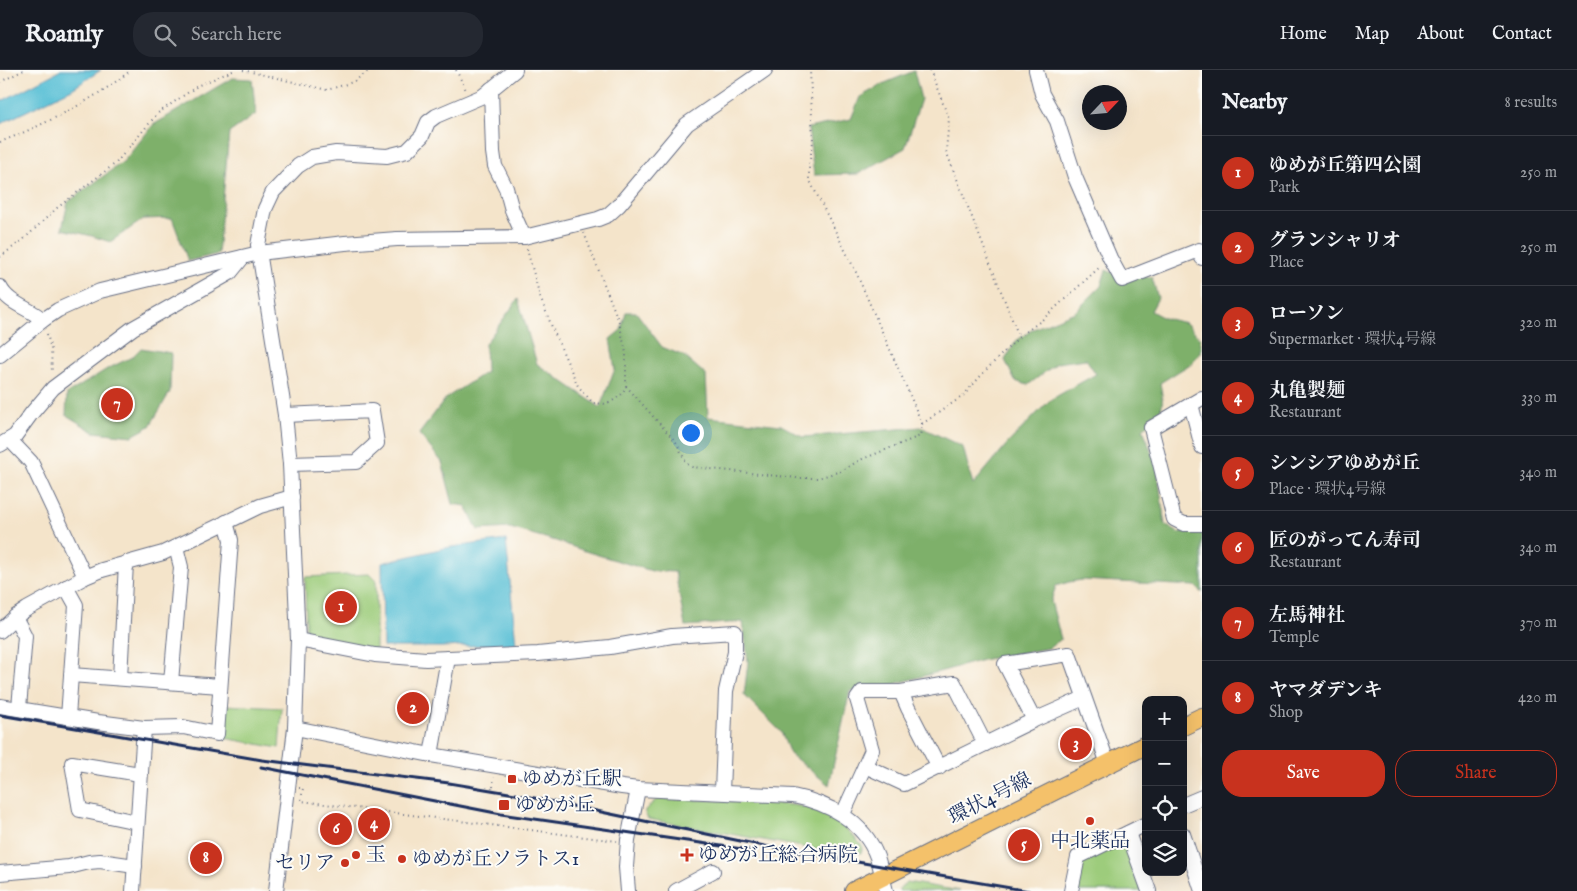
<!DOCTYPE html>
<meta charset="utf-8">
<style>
body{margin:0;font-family:"IM FELL English","Noto Serif JP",serif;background:#242831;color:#f1f3f6}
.controls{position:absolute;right:15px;bottom:15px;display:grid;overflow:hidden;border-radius:10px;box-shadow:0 5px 20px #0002}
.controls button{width:45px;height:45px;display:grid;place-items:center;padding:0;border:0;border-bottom:1px solid #363941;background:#171b24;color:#f1f3f6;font:25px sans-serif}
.compass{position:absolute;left:1082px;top:15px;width:45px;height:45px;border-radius:50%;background:#171b24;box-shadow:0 5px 20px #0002;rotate:64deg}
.you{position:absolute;left:690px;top:362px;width:18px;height:18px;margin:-12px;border:4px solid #fff;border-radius:50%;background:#1a73e8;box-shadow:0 0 0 8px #1a73e833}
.badge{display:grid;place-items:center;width:32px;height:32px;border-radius:50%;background:#c8321e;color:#fff;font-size:16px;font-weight:700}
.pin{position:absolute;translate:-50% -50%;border:2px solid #fff;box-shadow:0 1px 5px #0006}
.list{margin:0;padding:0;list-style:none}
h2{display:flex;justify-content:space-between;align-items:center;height:65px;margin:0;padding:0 20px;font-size:21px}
h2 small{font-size:16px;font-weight:400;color:#9ea1a6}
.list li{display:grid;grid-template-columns:32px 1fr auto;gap:15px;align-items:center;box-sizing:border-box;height:75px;padding:0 20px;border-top:1px solid #363941}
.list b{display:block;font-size:19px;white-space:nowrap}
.list p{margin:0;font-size:16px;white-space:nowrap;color:#9ea1a6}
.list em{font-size:16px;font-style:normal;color:#9ea1a6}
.actions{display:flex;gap:10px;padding:15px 20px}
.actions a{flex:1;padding:11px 0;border:1px solid #c8321e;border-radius:20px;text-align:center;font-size:18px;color:#c8321e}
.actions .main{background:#c8321e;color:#fff}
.icon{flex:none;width:28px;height:28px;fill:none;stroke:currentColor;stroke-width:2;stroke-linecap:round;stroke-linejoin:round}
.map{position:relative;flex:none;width:1202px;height:821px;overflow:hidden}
header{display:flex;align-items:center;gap:30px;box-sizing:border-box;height:70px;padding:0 25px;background:#171b24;border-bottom:1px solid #363941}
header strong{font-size:24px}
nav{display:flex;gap:28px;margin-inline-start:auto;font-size:18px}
.search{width:350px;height:45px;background:#242831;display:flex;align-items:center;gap:12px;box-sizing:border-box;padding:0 18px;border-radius:20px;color:#9ea1a6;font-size:19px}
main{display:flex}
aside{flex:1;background:#171b24}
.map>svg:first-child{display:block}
.green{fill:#9dcc7b;stroke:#5c7e6c}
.forest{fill:#7eb06b;stroke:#4c7064}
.water{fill:#58bfd5;stroke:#3a779a}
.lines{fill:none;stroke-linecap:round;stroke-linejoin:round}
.minor-casing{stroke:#676e84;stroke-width:16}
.major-casing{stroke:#676e84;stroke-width:20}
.path{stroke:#676e84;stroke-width:2;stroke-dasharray:1 4;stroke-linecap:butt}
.minor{stroke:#fff;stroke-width:14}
.major{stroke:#f4c16b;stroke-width:18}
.rail{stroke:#1b2f5e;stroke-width:3}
.poi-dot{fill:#c8321e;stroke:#fdfcf7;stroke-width:2}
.labels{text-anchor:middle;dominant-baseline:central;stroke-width:4;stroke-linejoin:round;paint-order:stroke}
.poi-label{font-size:20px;fill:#1b2f5e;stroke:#fdfcf7;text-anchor:start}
.street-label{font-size:20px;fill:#1b2f5e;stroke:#fdfcf7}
</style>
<header>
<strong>Roamly</strong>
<div class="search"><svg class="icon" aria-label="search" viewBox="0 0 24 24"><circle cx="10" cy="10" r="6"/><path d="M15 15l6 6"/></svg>Search here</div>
<nav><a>Home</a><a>Map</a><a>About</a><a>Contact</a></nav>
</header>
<main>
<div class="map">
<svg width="1202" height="821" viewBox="0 0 1202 821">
<rect width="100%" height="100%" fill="#fdfcf7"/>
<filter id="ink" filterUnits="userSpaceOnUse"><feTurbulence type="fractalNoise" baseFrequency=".02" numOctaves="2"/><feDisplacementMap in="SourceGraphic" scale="10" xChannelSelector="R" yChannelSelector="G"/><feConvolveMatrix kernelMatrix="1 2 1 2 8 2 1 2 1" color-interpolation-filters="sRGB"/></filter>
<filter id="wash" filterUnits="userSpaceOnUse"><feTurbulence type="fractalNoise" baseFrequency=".0096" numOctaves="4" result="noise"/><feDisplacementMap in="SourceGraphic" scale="20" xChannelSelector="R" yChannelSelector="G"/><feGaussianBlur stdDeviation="1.12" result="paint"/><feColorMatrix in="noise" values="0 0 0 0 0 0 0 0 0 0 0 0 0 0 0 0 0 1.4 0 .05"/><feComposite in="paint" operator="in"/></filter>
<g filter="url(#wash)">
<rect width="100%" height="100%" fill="#f4e4ca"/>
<g class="green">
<path d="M 369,504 L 376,511 L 376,580 L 313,569 L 306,563 L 305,507 Z"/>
<path d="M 224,635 L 282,638 L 279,678 L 224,668 Z"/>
<path d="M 657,729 C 692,730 727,730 761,733 C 782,734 803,734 822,743 C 838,751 852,763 863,777 L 861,783 L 847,781 L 846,785 L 648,749 L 645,743 L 645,740 Z"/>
<path d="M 1124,770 L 1142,821 L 1076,821 L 1083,792 Z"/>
<path d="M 907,812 L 960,821 L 899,821 L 899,819 Z"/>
</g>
<g class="forest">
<path d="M 914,1 L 921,29 L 905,78 L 858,104 L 814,105 L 808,58 L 851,49 L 860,27 L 885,13 Z"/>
<path d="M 232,8 L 252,9 L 256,44 L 229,63 L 218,184 L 188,191 L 172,148 L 144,149 L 110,172 L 92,166 L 62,159 L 68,132 L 124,91 L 153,55 Z"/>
<path d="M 1106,200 L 1121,206 L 1152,207 L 1158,228 L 1151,241 L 1164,248 L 1186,253 L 1200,268 L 1201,281 L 1192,293 L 1160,313 C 1165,339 1163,342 1143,359 L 1157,397 L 1165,455 L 1179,463 L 1202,460 L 1202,523 L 1195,516 L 1082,510 L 1069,512 L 1056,516 L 1051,531 L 1061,569 L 1049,578 L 987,589 L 879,618 L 850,621 L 829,715 L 790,684 L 781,662 L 744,625 L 748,592 L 743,552 L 685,556 L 675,502 L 652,501 L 588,482 L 556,471 L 510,458 L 478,460 L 466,436 L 453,434 L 442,392 L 419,364 L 446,328 L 486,302 L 485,274 L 518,229 L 537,294 L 600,337 L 615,299 L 610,269 L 621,260 L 626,242 L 636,242 L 662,277 L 684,286 L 706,305 L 708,347 L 781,355 L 803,367 L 921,357 L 963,377 L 973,415 L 1007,374 L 1050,330 L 1096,304 L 1086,289 L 1057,293 L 1028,315 L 1015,311 L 1005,290 L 1016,271 L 1033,259 L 1075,242 L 1101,216 Z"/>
<path d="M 141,278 L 171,283 L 170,322 L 150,356 L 132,366 L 94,362 L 66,345 L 67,324 L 107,299 L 132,287 Z"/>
</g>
<g class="water">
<path d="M 61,0 L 101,0 L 72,19 L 0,54 L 0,32 Z"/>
<path d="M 506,470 L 516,574 L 442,577 L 383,577 L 382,493 L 444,478 Z"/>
</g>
</g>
<g filter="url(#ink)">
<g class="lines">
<g class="minor-casing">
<g id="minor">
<path d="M 1036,0 L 1042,24 L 1057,51 L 1075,107 L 1110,188 L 1122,210 L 1199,180 L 1202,188"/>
<path d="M 491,19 L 493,82 L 495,96 L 506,118 L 512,140 L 524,167"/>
<path d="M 0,217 C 8,234 30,238 43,250"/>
<path d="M 0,285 L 43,250 L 58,240 L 100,221 L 259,183 L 345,173 L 397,169 L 524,167 L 598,149 L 608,145 L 619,135 L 687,54 L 765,0"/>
<path d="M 1202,328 L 1151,358 L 1174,449 L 1184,454 L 1202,454"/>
<path d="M 1191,334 L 1202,377"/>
<path d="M 285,345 L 372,341 L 377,373 L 356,392 L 290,394"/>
<path d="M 10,370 L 31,392 L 85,507"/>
<path d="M 0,375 L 15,366 L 31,344 L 53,318 L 133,258 L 230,203 L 243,187"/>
<path d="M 66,517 L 76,535 L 68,647"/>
<path d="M 15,547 L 25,566 L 19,638"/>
<path d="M 0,561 L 15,547 L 27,539 L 85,507 L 102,500 L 163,483 L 260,436 L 292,427"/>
<path d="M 298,570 L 375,585 L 426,589 L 538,584 L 610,577 L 672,566 L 735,562 L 735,582 L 726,621 L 722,722"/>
<path d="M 71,605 L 220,616"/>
<path d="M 120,608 L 126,493"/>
<path d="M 171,612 L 181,497 L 176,477"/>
<path d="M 901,622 L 908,638 L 939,698"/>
<path d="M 0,636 L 98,652 L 144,658 L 183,657 L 217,664 L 231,470 L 226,452"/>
<path d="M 1034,650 L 1005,594 L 1069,584 L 1108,694"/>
<path d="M 295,658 L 431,685 L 622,717 L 638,719 L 793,726 C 828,733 864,751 877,787 C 881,798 883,810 886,821"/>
<path d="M 431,685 L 448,588"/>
<path d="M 865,696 L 904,714 L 1034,650 L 1084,628"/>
<path d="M 1183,735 L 1202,727"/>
<path d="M 843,744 L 872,680 L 857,629 L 862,622 L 901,622 L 954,613 L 985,674"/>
<path d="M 137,752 L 80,740 L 72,693 L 140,704"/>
<path d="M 1128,763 L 1149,821"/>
<path d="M 1183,764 L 1202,821"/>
<path d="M 0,803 L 69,797 L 89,792 L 100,791 L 135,796"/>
<path d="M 133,821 L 144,658"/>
<path d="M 276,821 L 295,658 L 298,570 L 290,394 L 285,345 L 258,175 L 265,139 L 273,122 L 298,96 L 312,87 L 336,83 L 387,86 L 407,81 L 422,66 L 428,52 L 436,46 L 483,26 L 515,0"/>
<path d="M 628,821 L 626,797 L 628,770 L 638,719"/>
<path d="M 676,821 L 713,801"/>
<path d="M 1071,821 L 1078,787 L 1146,754"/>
</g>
</g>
<g class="major-casing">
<g id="major">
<path d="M 1183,656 L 1202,647"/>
<path d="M 854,821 L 1146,675"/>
</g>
</g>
<g class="path">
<path d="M 243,0 L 327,20 L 353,12 L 370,0"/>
<path d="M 456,0 L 466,20"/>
<path d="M 930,0 L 949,49 L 946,81 L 1019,267"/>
<path d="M 0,12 L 24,0"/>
<path d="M 0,72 C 42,56 96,29 131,0"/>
<path d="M 527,179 L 540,227 L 554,262 L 578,316 L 593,333 L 607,334 L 616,329 L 622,324 L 626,316 L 626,283 L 619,252 L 584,163"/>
<path d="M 0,187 L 24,169 L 57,138 L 116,93 L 158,43 L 199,15 L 235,0"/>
<path d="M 47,264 L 51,279 L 52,303"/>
<path d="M 626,316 L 676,372 L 687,394 L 692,397 L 797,408 L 818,408 L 841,401 L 860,390 L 920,366 L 922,354 L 909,323 L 855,200 L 809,109 L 809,95 L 813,72 L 810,0"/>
<path d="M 922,354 L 963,326 L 986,300 L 1019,267 L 1042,250 L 1101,196"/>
<path d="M 493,717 L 494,707"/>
<path d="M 299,718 L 303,718 L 301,731 L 617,771"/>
</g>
<use href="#minor" class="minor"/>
<use href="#major" class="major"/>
<g class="rail">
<path d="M 0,645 L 262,690 L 449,713 L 515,724 L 769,777 L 1029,821"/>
<path d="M 261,697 L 501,744 L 749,780"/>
</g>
</g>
</g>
<g class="poi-dot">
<rect x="507" y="704" width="10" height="10" rx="2.5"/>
<rect x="498" y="729" width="12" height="12" rx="2.5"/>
<circle cx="1090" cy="751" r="5"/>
<circle cx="356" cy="785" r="5"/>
<path d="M684.5 777.5h5v5h5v5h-5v5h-5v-5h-5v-5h5z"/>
<circle cx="402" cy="789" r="5"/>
<circle cx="345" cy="793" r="5"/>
</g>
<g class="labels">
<g class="poi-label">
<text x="522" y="709">ゆめが丘駅</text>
<text x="515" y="735">ゆめが丘</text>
<text x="1090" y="771" text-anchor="middle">中北薬品</text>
<text x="366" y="785">玉</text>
<text x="698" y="785">ゆめが丘総合病院</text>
<text x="412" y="789">ゆめが丘ソラトス1</text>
<text x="335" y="793" text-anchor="end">セリア</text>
</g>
<g class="street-label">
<text transform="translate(990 729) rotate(-27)">環状4号線</text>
</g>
</g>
</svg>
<div class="controls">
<button>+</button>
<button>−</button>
<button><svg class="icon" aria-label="locate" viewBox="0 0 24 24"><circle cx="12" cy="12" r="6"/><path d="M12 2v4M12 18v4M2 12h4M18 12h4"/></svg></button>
<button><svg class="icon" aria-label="layers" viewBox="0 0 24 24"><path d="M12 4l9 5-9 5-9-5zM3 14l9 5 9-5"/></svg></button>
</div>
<svg class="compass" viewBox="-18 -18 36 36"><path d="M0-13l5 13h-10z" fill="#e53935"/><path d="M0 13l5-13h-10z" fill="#9ea1a6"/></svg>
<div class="you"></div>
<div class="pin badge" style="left:341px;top:537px">1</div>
<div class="pin badge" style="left:413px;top:638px">2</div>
<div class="pin badge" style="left:1076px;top:674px">3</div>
<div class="pin badge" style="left:374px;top:754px">4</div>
<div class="pin badge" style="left:1024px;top:775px">5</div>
<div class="pin badge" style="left:336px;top:759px">6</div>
<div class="pin badge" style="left:117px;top:334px">7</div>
<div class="pin badge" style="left:206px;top:788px">8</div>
</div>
<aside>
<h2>Nearby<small>8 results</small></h2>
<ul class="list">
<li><span class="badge">1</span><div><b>ゆめが丘第四公園</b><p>Park</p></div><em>250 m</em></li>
<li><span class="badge">2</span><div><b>グランシャリオ</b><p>Place</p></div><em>250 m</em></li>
<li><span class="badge">3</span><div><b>ローソン</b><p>Supermarket · 環状4号線</p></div><em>320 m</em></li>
<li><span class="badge">4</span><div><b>丸亀製麺</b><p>Restaurant</p></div><em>330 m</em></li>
<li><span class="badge">5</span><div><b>シンシアゆめが丘</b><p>Place · 環状4号線</p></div><em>340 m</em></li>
<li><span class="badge">6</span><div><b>匠のがってん寿司</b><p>Restaurant</p></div><em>340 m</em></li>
<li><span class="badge">7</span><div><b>左馬神社</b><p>Temple</p></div><em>370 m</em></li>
<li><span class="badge">8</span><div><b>ヤマダデンキ</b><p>Shop</p></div><em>420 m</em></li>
</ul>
<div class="actions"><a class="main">Save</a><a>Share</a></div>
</aside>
</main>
